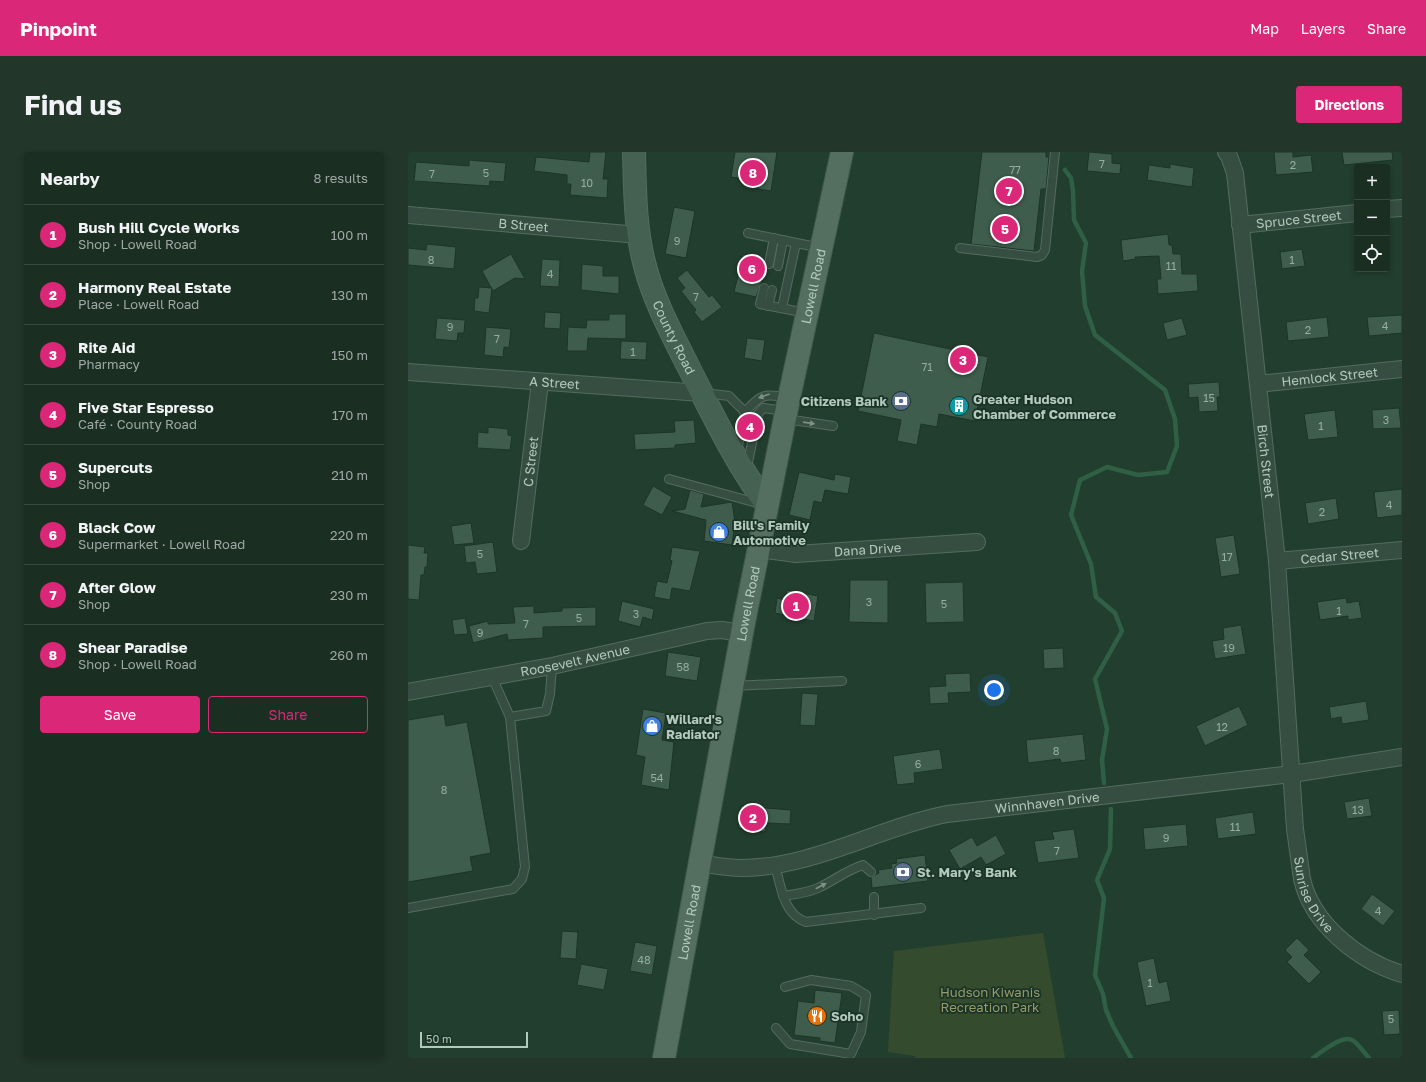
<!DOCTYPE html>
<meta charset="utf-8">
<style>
body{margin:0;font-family:"Golos Text",sans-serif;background:#23362a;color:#f1f3f6}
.controls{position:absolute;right:12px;top:12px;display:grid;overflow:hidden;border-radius:4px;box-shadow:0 2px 6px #0003}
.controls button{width:36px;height:36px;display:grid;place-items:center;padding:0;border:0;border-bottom:1px solid #384a40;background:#1a2e22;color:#f1f3f6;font:20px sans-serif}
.scale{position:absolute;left:12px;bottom:10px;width:108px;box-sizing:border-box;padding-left:4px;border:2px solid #b2c9bd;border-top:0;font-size:11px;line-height:14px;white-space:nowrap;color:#b2c9bd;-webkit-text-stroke:3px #1b3326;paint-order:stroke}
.you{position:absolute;left:586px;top:538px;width:14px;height:14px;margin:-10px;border:3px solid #fff;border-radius:50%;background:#1a73e8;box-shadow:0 0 0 6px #1a73e833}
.badge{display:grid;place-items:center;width:26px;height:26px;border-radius:50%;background:#db2777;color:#fff;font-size:13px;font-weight:700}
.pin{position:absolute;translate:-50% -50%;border:2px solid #fff;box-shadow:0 1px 4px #0006}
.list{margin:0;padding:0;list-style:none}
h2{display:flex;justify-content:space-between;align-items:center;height:52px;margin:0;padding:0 16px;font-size:17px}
h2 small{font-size:13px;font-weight:400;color:#9fa8a5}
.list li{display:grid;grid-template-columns:26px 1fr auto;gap:12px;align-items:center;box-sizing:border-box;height:60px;padding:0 16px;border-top:1px solid #384a40}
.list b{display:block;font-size:15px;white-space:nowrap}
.list p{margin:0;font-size:13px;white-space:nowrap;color:#9fa8a5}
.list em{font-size:13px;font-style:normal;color:#9fa8a5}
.actions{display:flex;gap:8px;padding:12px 16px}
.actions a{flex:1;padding:9px 0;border:1px solid #db2777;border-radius:4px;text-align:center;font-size:14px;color:#db2777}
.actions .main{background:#db2777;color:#fff}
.icon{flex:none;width:22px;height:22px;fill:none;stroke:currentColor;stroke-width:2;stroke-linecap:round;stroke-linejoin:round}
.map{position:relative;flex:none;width:994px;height:906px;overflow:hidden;border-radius:4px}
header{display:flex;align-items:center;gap:24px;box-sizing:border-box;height:56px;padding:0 20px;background:#db2777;color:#fff}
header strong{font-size:19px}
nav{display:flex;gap:22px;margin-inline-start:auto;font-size:14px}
.intro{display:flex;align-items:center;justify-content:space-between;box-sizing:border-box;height:96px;padding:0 24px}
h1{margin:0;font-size:28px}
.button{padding:10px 18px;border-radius:4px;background:#db2777;color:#fff;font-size:14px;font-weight:700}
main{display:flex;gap:24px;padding:0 24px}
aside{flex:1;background:#1a2e22;border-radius:4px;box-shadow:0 2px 6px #0003}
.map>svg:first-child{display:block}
.green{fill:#344c2d}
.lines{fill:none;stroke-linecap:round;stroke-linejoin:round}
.stream{stroke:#2f5f45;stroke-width:4.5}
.building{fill:#3e5d4d;stroke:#1d3528}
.lane-casing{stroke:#546c5f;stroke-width:10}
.street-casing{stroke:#546c5f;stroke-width:18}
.secondary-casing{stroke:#546c5f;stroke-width:24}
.primary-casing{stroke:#425a4d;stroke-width:24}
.lane{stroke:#364e41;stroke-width:8}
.street{stroke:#364e41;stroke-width:16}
.secondary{stroke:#446152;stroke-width:22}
.primary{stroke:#546e60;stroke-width:22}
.oneway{fill:#7a9285}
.labels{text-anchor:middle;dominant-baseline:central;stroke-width:3.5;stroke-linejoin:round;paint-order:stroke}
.number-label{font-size:11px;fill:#95aea1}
.street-label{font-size:13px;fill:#b2c9bd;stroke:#1b3326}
.poi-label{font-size:13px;font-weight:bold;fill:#b2c9bd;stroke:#1b3326;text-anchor:start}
.park-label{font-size:13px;fill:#969c67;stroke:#1b3326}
</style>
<header>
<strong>Pinpoint</strong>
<nav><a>Map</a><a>Layers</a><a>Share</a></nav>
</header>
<div class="intro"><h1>Find us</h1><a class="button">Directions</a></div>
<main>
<aside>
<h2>Nearby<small>8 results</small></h2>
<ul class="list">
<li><span class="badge">1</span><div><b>Bush Hill Cycle Works</b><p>Shop · Lowell Road</p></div><em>100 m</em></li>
<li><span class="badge">2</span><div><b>Harmony Real Estate</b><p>Place · Lowell Road</p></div><em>130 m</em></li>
<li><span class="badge">3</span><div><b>Rite Aid</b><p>Pharmacy</p></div><em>150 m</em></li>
<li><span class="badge">4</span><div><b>Five Star Espresso</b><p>Café · County Road</p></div><em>170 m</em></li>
<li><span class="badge">5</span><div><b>Supercuts</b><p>Shop</p></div><em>210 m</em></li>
<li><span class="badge">6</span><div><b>Black Cow</b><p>Supermarket · Lowell Road</p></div><em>220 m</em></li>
<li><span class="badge">7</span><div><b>After Glow</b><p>Shop</p></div><em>230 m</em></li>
<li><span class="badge">8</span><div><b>Shear Paradise</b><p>Shop · Lowell Road</p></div><em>260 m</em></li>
</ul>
<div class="actions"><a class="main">Save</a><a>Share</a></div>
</aside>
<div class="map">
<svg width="994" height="906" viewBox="0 0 994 906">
<rect width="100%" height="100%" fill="#223e2e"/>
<path class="green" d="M 635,781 L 657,906 L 507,906 L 507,904 L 480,900 L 486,799 Z"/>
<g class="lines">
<g class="stream">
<path d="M 657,18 L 663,26 L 665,39 L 666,68 L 678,91 L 674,119 L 677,154 L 687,183 L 757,238 L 767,267 L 769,294 L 759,320 L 730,323 L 699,315 L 672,328 L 663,363 L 683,412 L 688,445 L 707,461 L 714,479 L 687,527 L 699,577 L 694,608 L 696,631"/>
<path d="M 703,657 L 702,697 L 689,728 L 696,746 L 687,823 L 695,842 L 698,858 L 705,874 L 723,906"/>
<path d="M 905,906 C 913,900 934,883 944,888 C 950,891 956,901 961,906"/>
</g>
</g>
<g class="building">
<path d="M 182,0 L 198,0 L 195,27 L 200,27 L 199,46 L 162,43 L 163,32 L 159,32 L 159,23 L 126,19 L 128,5 L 181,10 Z"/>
<path d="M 327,0 L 369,0 L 363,39 L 350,37 L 351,29 L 323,25 Z"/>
<path d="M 574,0 L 638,0 L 638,5 L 641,5 L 638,37 L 633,37 L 626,99 L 563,92 Z"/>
<path d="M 681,0 L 704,2 L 704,11 L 713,12 L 712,22 L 679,19 Z"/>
<path d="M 866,0 L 885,0 L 885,5 L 903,3 L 905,20 L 868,23 Z"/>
<path d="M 934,0 L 984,0 L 985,8 L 936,13 Z"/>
<path d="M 61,8 L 98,11 L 96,30 L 82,29 L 81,34 L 6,29 L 8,10 L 61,14 Z"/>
<path d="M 762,12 L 786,16 L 784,35 L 739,28 L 741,13 L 762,16 Z"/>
<path d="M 266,55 L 287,59 L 278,106 L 257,102 Z"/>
<path d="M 760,82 L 761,93 L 764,93 L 765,102 L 773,102 L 774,122 L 789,122 L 790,139 L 750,142 L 749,127 L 753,127 L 751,104 L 727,105 L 728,107 L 715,109 L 713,88 Z"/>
<path d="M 19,92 L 48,95 L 46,117 L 0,113 L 0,96 L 18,98 Z"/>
<path d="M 894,97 L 897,114 L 874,117 L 872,100 Z"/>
<path d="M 103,102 L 117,127 L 107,126 L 85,139 L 74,119 Z"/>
<path d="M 335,102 L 356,107 L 357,116 L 355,126 L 348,145 L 326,140 Z"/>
<path d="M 134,107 L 152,108 L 151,135 L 132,134 Z"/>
<path d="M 174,112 L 195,114 L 195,124 L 211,124 L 211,142 L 173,138 Z"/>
<path d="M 279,118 L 301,145 L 304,143 L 314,155 L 294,170 L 286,160 L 288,158 L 273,139 L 277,136 L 269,126 Z"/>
<path d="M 71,135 L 84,136 L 81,161 L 66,159 L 67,146 L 70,146 Z"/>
<path d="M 137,160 L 153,161 L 152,177 L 136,176 Z"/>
<path d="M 201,162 L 218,162 L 218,187 L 180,186 L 179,199 L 159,199 L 160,175 L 178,176 L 179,168 L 201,168 Z"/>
<path d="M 994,163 L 994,181 L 961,184 L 959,165 Z"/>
<path d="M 919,165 L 921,185 L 880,189 L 878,170 Z"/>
<path d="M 29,166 L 57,168 L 56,181 L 50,181 L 49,189 L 27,187 Z"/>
<path d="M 774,166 L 779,183 L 759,188 L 755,171 Z"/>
<path d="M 78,175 L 103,177 L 101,196 L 96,195 L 95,205 L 76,203 Z"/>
<path d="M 466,181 L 580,205 L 567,269 L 531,262 L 529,275 L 513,272 L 509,293 L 489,289 L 493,268 L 450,259 Z"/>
<path d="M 339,186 L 357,188 L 354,209 L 336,206 Z"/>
<path d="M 213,189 L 239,190 L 238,208 L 212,207 Z"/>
<path d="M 811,230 L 812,245 L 809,245 L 810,259 L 791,260 L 790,245 L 781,246 L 780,232 Z"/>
<path d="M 991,256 L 993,276 L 965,277 L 964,258 Z"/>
<path d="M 927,258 L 930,285 L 900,288 L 896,262 Z"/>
<path d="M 286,268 L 288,291 L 267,293 L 267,296 L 227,298 L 226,282 L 267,280 L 266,269 Z"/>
<path d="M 80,275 L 100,277 L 100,283 L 104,284 L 102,298 L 69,296 L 70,280 L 80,281 Z"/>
<path d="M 391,320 L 426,328 L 427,322 L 443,325 L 440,342 L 417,338 L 414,351 L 406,349 L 402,368 L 381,363 Z"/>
<path d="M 245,334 L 264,345 L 254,363 L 235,353 Z"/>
<path d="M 994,337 L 994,363 L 969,366 L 966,340 Z"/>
<path d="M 282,338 L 296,342 L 293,355 L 324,350 L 327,370 L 324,393 L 296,389 L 298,368 L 264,359 L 277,357 Z"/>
<path d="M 928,346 L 931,367 L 900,372 L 897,351 Z"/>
<path d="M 63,371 L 66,391 L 46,393 L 43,374 Z"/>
<path d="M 826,383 L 832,422 L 813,425 L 807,386 Z"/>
<path d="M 85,390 L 89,420 L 69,422 L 67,410 L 58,411 L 56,394 Z"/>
<path d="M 0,393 L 17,395 L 16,401 L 20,401 L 19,415 L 17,415 L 16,423 L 13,423 L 11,448 L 0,447 Z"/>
<path d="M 264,395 L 292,399 L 282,439 L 264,436 L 262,448 L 246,445 L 249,429 L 259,431 L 264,409 L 262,408 Z"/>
<path d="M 442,428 L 480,428 L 480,471 L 441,470 Z"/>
<path d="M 555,430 L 556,470 L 518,471 L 517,431 Z"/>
<path d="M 379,438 L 410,444 L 406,469 L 367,461 L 369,446 L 377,448 Z"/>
<path d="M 938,446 L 939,451 L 951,449 L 954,466 L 940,468 L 940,464 L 912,468 L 909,450 Z"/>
<path d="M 214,449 L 246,457 L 244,468 L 235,465 L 232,475 L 210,469 Z"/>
<path d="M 126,454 L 126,461 L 154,459 L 154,456 L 188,455 L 188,474 L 135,475 L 135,486 L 100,488 L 99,482 L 65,491 L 61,474 L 80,469 L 80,472 L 107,471 L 105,455 Z"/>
<path d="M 57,466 L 60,482 L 46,483 L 44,468 Z"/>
<path d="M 833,473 L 838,502 L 807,507 L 804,489 L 816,487 L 815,476 Z"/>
<path d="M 655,496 L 656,516 L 636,517 L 635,497 Z"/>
<path d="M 260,500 L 293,505 L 289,529 L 257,524 Z"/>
<path d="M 562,521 L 563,540 L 540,541 L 541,551 L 522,552 L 521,535 L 538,534 L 537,522 Z"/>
<path d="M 394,541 L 410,542 L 407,574 L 392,573 Z"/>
<path d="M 958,549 L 961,568 L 934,572 L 933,565 L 923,567 L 921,555 Z"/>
<path d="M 831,554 L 840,573 L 797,594 L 788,574 Z"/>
<path d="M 235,557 L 258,561 L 254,588 L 266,590 L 261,638 L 233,633 L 237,605 L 228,603 Z"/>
<path d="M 36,562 L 38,574 L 59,570 L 83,701 L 62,705 L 65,719 L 0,730 L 0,568 Z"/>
<path d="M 675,582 L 678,608 L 653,611 L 652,607 L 620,611 L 618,588 Z"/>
<path d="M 532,597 L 535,617 L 506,621 L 507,631 L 489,633 L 485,604 Z"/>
<path d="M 961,646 L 964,664 L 939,667 L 936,650 Z"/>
<path d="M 333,654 L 383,658 L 382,672 L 359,671 L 357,680 L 330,676 Z"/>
<path d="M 845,660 L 848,682 L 810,687 L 807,666 Z"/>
<path d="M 778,672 L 780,694 L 737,698 L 735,676 Z"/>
<path d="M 666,677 L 671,706 L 630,711 L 626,689 L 646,687 L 644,680 Z"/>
<path d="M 588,683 L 598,702 L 578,713 L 573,705 L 552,717 L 541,698 L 564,685 L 569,694 Z"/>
<path d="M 517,703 L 520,729 L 464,736 L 463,725 L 471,721 L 470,718 L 484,716 L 483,712 L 489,711 L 488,707 Z"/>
<path d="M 964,742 L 987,759 L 975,774 L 953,757 Z"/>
<path d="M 154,779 L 170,780 L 168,807 L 152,806 Z"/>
<path d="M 889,786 L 901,798 L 896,803 L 913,820 L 901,832 L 879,810 L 884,805 L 877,798 Z"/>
<path d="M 227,790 L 249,794 L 244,823 L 222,819 Z"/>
<path d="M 746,806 L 751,831 L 759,829 L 763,849 L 738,854 L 729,810 Z"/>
<path d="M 173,812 L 200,817 L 196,838 L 169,833 Z"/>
<path d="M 407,838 L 434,841 L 427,891 L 412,889 L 412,886 L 386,883 L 390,849 L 406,851 Z"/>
<path d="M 991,858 L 992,882 L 976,883 L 974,859 Z"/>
</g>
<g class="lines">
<g class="lane-casing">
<g id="lane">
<path d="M 340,81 L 413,96"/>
<path d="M 552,96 L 629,105 L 634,103 L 637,98 L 647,0"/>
<path d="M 361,112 L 366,86"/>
<path d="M 370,114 L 375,88"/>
<path d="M 356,136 L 352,152 L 398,161"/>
<path d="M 360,154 L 364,138"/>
<path d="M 374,156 L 388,91"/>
<path d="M 296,241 L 321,244 L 337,260 L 329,298"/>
<path d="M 337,260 C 353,242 357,241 380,246"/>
<path d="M 378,267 L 425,274"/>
<path d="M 339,315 L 350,262 L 355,256 L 378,259"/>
<path d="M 261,327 L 353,352"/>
<path d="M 84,525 L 102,565 L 138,559 L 142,542 L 144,514"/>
<path d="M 324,534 L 434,529"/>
<path d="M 367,713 C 373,734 375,762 398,770 L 513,756"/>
<path d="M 375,744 C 387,742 399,741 410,736 C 425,729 439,718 455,713 L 463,720"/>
<path d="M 466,745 L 466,763"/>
<path d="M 0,756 L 105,737 L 114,727 L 117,715 L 102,565"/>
<path d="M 368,876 L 382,892 L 443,902 L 453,880 L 458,843 L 443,834 L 403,828 L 377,835"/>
</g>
</g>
<g class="street-casing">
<g id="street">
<path id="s1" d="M 818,0 L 821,4 L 827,21 L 869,409 L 887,677 L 894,727 C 904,772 951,809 994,822"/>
<path d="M 979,57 L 994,56"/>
<path id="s2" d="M 0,63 L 231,83"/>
<path id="s3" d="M 832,73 L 949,61"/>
<path id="s4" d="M 0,220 L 294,241"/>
<path id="s5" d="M 850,232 L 994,217"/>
<path id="s6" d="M 113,389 L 132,230"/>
<path id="s7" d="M 350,397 L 388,402 L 569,390"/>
<path id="s8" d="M 869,409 L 994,398"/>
<path id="s9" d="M 0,540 L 144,514 L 299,479 L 314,478 L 333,481"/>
<path id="s10" d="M 291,711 C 305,713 319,716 333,716 C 405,716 469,676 539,662 L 884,622 L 994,605"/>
</g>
</g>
<g class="secondary-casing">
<g id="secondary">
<path id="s11" d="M 226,0 C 227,38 227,77 237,114 C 246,149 264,182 280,214 C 304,261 327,310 359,353"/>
</g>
</g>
<g class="primary-casing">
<g id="primary">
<path id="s12" d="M 256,906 L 336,470 L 381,246 L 434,0"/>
</g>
</g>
<use href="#lane" class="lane"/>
<use href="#street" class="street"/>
<use href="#secondary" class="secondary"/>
<use href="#primary" class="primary"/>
</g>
<defs><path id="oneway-solid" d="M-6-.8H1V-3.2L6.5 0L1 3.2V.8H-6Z"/></defs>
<g class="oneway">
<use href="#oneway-solid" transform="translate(356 244) rotate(160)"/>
<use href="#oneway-solid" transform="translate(401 271) rotate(8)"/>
<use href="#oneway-solid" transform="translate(413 734) rotate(-28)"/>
</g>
<defs>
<g id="bank-disc" transform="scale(1)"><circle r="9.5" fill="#5c6f8a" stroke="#1b3326"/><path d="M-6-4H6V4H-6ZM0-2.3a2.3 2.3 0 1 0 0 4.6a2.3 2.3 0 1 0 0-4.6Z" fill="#fff"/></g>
<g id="building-disc" transform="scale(1)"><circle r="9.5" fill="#0f9aa8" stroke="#1b3326"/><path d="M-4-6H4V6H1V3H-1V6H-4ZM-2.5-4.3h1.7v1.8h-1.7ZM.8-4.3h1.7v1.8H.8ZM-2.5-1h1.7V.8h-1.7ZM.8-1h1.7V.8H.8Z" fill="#fff"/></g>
<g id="shop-disc" transform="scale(1)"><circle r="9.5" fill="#3f7fe0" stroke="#1b3326"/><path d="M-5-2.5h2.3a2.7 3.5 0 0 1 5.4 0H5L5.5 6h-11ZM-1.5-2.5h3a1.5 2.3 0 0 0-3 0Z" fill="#fff"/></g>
<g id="restaurant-disc" transform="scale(1)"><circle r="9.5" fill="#e8710a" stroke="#1b3326"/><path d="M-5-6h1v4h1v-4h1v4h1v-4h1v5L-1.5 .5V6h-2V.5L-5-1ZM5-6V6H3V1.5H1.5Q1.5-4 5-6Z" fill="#fff"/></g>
</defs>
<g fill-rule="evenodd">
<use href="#bank-disc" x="493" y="249"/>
<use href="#building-disc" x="551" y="254"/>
<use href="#shop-disc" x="311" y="380"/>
<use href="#shop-disc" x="244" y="574"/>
<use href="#bank-disc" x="495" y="720"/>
<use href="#restaurant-disc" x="409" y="864"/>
</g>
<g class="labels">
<g class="number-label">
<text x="694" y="11">7</text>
<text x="885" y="12">2</text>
<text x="607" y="17">77</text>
<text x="78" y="20">5</text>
<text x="24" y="21">7</text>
<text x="179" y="30">10</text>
<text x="269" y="88">9</text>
<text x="23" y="107">8</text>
<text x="884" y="107">1</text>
<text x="763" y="113">11</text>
<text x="142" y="121">4</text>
<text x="288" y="144">7</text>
<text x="977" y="173">4</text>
<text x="42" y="174">9</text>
<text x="900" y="177">2</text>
<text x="89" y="186">7</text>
<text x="225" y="199">1</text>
<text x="519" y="214">71</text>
<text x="801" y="245">15</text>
<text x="978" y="267">3</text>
<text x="913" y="273">1</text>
<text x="981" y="352">4</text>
<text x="914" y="359">2</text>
<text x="72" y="401">5</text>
<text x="819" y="404">17</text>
<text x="461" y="449">3</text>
<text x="536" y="451">5</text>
<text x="931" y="458">1</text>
<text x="228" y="461">3</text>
<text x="171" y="465">5</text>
<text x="118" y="471">7</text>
<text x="72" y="480">9</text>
<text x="821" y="495">19</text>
<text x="275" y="514">58</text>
<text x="814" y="574">12</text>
<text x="648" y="598">8</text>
<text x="510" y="611">6</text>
<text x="249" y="625">54</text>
<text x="36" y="637">8</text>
<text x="950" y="657">13</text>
<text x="827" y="674">11</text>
<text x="758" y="685">9</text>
<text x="649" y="698">7</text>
<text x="970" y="758">4</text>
<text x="236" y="807">48</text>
<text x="742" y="830">1</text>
<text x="983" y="866">5</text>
</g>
<g class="street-label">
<text stroke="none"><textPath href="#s3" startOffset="59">Spruce Street</textPath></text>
<text stroke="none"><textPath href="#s2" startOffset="116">B Street</textPath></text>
<text stroke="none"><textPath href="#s12" startOffset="786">Lowell Road</textPath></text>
<text stroke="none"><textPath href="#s11" startOffset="192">County Road</textPath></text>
<text stroke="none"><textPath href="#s5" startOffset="72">Hemlock Street</textPath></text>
<text stroke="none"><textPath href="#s4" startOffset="147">A Street</textPath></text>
<text stroke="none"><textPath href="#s6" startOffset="80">C Street</textPath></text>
<text stroke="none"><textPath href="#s1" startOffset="313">Birch Street</textPath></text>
<text stroke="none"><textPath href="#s7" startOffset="110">Dana Drive</textPath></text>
<text stroke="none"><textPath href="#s8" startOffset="63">Cedar Street</textPath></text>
<text stroke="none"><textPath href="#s12" startOffset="462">Lowell Road</textPath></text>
<text stroke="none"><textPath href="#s9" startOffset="170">Roosevelt Avenue</textPath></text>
<text stroke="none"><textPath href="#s10" startOffset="357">Winnhaven Drive</textPath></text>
<text stroke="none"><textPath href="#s1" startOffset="751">Sunrise Drive</textPath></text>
<text stroke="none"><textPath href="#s12" startOffset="138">Lowell Road</textPath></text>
</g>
<g class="poi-label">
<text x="565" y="247">Greater Hudson<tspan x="565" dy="15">Chamber of Commerce</tspan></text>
<text x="479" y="249" text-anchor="end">Citizens Bank</text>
<text x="325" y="373">Bill's Family<tspan x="325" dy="15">Automotive</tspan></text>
<text x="258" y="567">Willard's<tspan x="258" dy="15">Radiator</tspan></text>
<text x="509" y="720">St. Mary's Bank</text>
<text x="423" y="864">Soho</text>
</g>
<g class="park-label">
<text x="582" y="840">Hudson Kiwanis<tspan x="582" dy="15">Recreation Park</tspan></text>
</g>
</g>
</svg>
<div class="controls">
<button>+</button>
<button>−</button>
<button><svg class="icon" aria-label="locate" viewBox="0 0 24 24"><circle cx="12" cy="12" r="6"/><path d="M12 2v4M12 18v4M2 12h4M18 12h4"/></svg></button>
</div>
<div class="scale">50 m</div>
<div class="you"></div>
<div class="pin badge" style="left:388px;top:454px">1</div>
<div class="pin badge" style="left:345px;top:666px">2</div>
<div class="pin badge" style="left:555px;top:208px">3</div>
<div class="pin badge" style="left:342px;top:275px">4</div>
<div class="pin badge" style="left:597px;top:77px">5</div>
<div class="pin badge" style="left:344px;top:117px">6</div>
<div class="pin badge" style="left:601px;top:39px">7</div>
<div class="pin badge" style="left:345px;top:21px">8</div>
</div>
</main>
